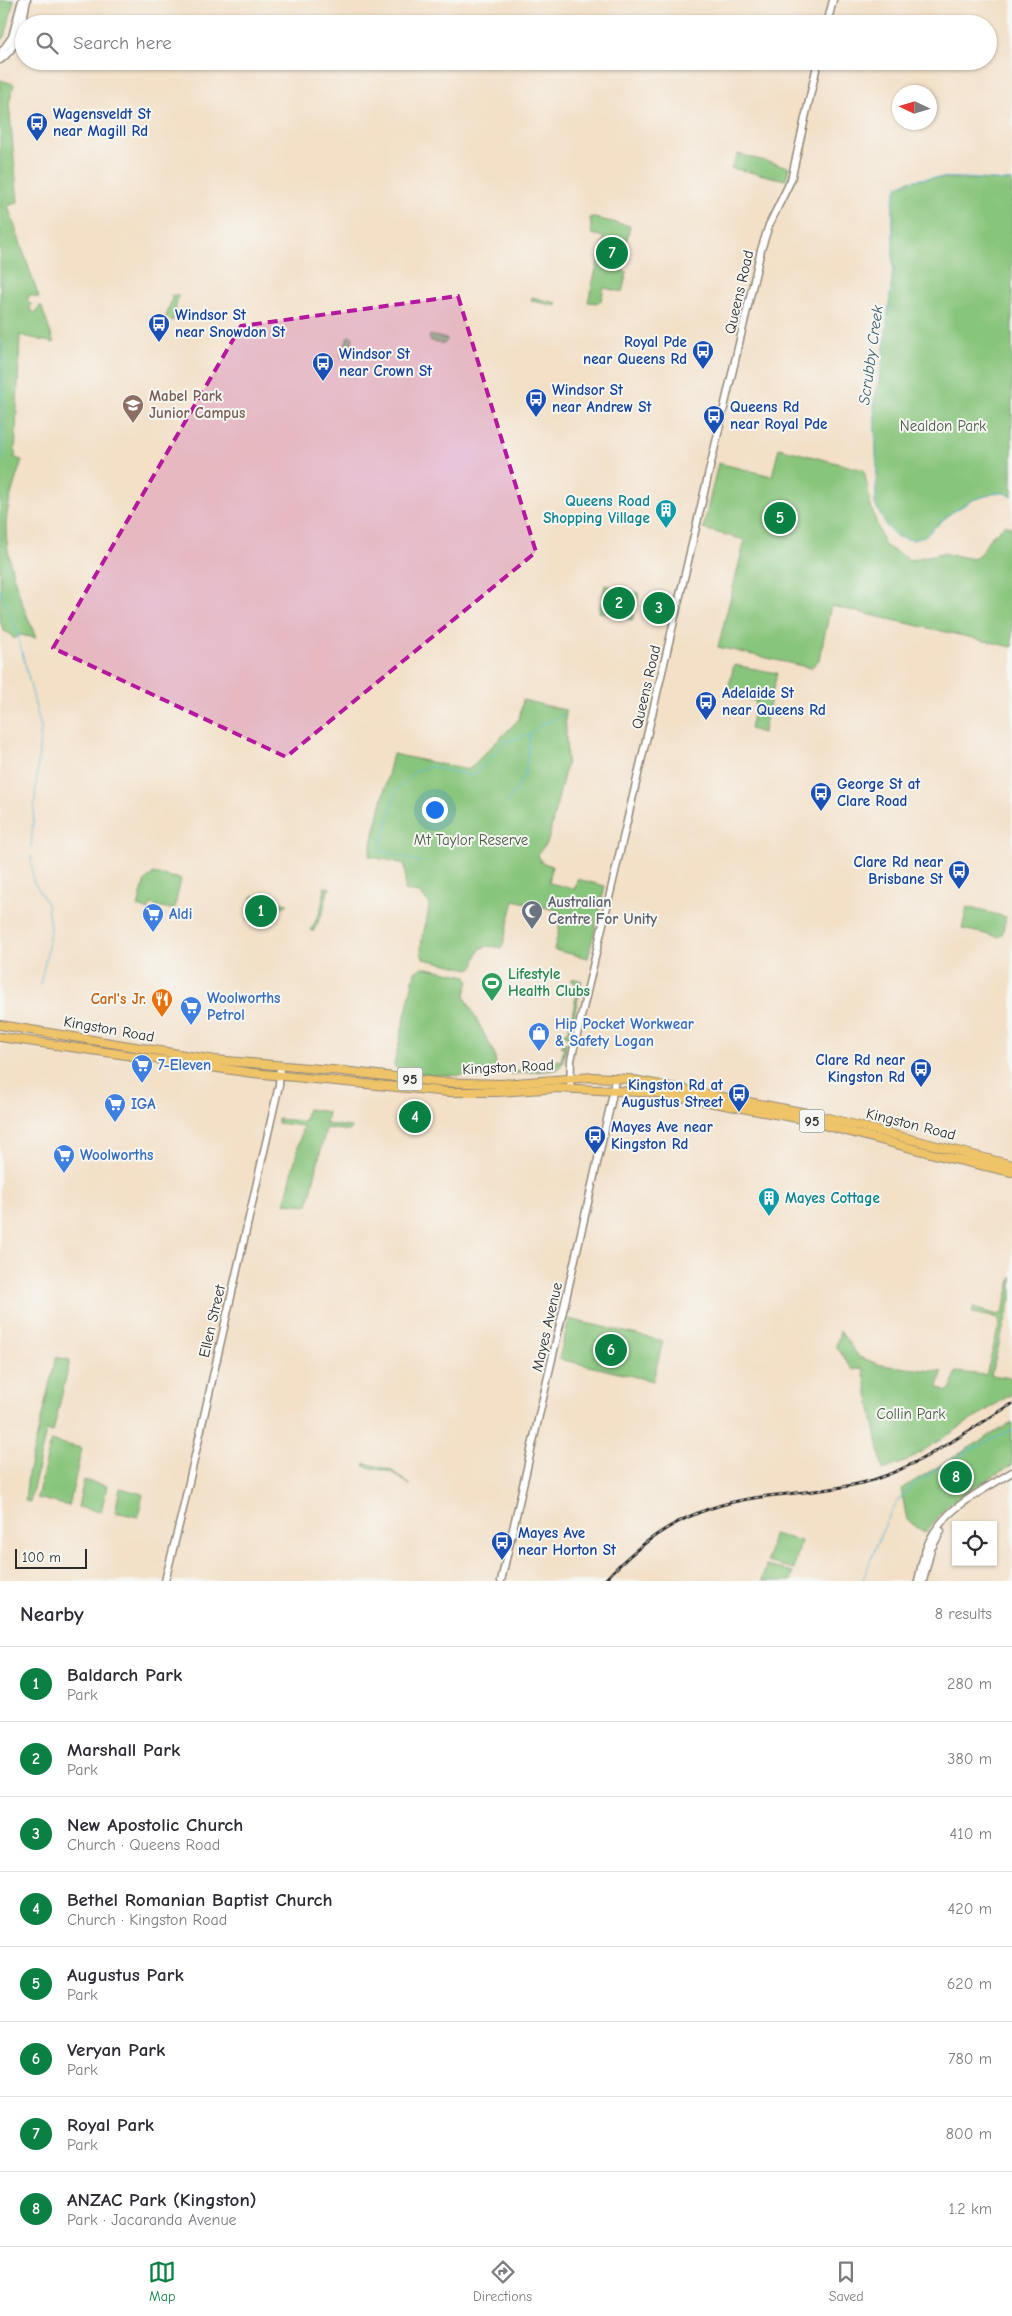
<!DOCTYPE html>
<meta charset="utf-8">
<style>
body{margin:0;font-family:"Comic Neue",sans-serif;background:#f7f7f7;color:#2b2b33}
.controls{position:absolute;right:15px;bottom:15px;display:grid;overflow:hidden;border-radius:0px;box-shadow:0 1px 4px #0004}
.controls button{width:45px;height:45px;display:grid;place-items:center;padding:0;border:0;border-bottom:1px solid #e1e1e2;background:#fff;color:#2b2b33;font:25px sans-serif}
.compass{position:absolute;left:892px;top:85px;width:45px;height:45px;border-radius:50%;background:#fff;box-shadow:0 1px 4px #0004;rotate:274deg}
.scale{position:absolute;left:15px;bottom:12px;width:72px;box-sizing:border-box;padding-left:5px;border:2px solid #2b2b2b;border-top:0;font-size:14px;line-height:18px;white-space:nowrap;color:#2b2b2b;-webkit-text-stroke:4px #f6f6f2;paint-order:stroke}
.you{position:absolute;left:434px;top:809px;width:18px;height:18px;margin:-12px;border:4px solid #fff;border-radius:50%;background:#1a73e8;box-shadow:0 0 0 8px #1a73e833}
.badge{display:grid;place-items:center;width:32px;height:32px;border-radius:50%;background:#0b8043;color:#fff;font-size:16px;font-weight:700}
.pin{position:absolute;translate:-50% -50%;border:2px solid #fff;box-shadow:0 1px 5px #0006}
.list{margin:0;padding:0;list-style:none}
h2{display:flex;justify-content:space-between;align-items:center;height:65px;margin:0;padding:0 20px;font-size:21px}
h2 small{font-size:16px;font-weight:400;color:#7c7c81}
.list li{display:grid;grid-template-columns:32px 1fr auto;gap:15px;align-items:center;box-sizing:border-box;height:75px;padding:0 20px;border-top:1px solid #e1e1e2}
.list b{display:block;font-size:19px;white-space:nowrap}
.list p{margin:0;font-size:16px;white-space:nowrap;color:#7c7c81}
.list em{font-size:16px;font-style:normal;color:#7c7c81}
.icon{flex:none;width:28px;height:28px;fill:none;stroke:currentColor;stroke-width:2;stroke-linecap:round;stroke-linejoin:round}
.map{position:relative;flex:none;width:1012px;height:1581px;overflow:hidden}
.search{position:absolute;background:#fff;box-shadow:0 1px 4px #0004;left:15px;right:15px;top:15px;height:55px;display:flex;align-items:center;gap:12px;box-sizing:border-box;padding:0 18px;border-radius:28px;color:#7c7c81;font-size:19px}
.sheet{height:665px;background:#fff}
nav{display:flex;justify-content:space-around;align-items:center;box-sizing:border-box;height:70px;border-top:1px solid #e1e1e2;background:#fff;font-size:14px;color:#7c7c81}
nav a{display:grid;justify-items:center;gap:2px}
nav .on{color:#0b8043}
.map>svg:first-child{display:block}
.green{fill:#88c57b;stroke:#5a7853}
.lines{fill:none;stroke-linecap:round;stroke-linejoin:round}
.stream{stroke:#5ab8d8;stroke-width:1}
.tertiary-casing{stroke:#8f8679;stroke-width:9}
.primary-casing{stroke:#8f8679;stroke-width:10}
.tertiary{stroke:#fff;stroke-width:6}
.primary{stroke:#efc469;stroke-width:8}
.rail-casing{stroke:#2b2b2b;stroke-width:3}
.rail{stroke:#f6f6f2;stroke-width:1;stroke-dasharray:4;stroke-linecap:butt}
.marked{fill:#b5179e;fill-opacity:0.2;stroke:#b5179e;stroke-width:4;stroke-dasharray:10 6;stroke-linejoin:round}
.labels{text-anchor:middle;dominant-baseline:central;stroke-width:4;stroke-linejoin:round;paint-order:stroke}
.shield{fill:#f6f6f2;stroke:#686867;stroke-width:1}
.shield-label{font-size:14px;font-weight:bold;fill:#2b2b2b}
.transit-label{font-size:15px;font-weight:bold;fill:#164399;stroke:#f6f6f2;text-anchor:start}
.street-label{font-size:15px;fill:#2b2b2b;stroke:#f6f6f2}
.education-label{font-size:15px;font-weight:bold;fill:#785e54;stroke:#f6f6f2;text-anchor:start}
.park-label{font-size:15px;fill:#475943;stroke:#f6f6f2}
.culture-label{font-size:15px;font-weight:bold;fill:#0d838f;stroke:#f6f6f2;text-anchor:end}
.worship-label{font-size:15px;font-weight:bold;fill:#5b616d;stroke:#f6f6f2;text-anchor:start}
.shop-label{font-size:15px;font-weight:bold;fill:#366cbe;stroke:#f6f6f2;text-anchor:start}
.leisure-label{font-size:15px;font-weight:bold;fill:#27864d;stroke:#f6f6f2;text-anchor:start}
.food-label{font-size:15px;font-weight:bold;fill:#c56008;stroke:#f6f6f2;text-anchor:end}
.water-label{font-size:16px;font-style:italic;fill:#3b5c68;stroke:#f6f6f2}
</style>
<div class="map">
<svg width="1012" height="1581" viewBox="0 0 1012 1581">
<rect width="100%" height="100%" fill="#f6f6f2"/>
<filter id="ink" filterUnits="userSpaceOnUse"><feTurbulence type="fractalNoise" baseFrequency=".02" numOctaves="2"/><feDisplacementMap in="SourceGraphic" scale="10" xChannelSelector="R" yChannelSelector="G"/><feConvolveMatrix kernelMatrix="1 2 1 2 8 2 1 2 1" color-interpolation-filters="sRGB"/></filter>
<filter id="wash" filterUnits="userSpaceOnUse"><feTurbulence type="fractalNoise" baseFrequency=".0096" numOctaves="4" result="noise"/><feDisplacementMap in="SourceGraphic" scale="20" xChannelSelector="R" yChannelSelector="G"/><feGaussianBlur stdDeviation="1.12" result="paint"/><feColorMatrix in="noise" values="0 0 0 0 0 0 0 0 0 0 0 0 0 0 0 0 0 1.4 0 .05"/><feComposite in="paint" operator="in"/></filter>
<g filter="url(#wash)">
<rect width="100%" height="100%" fill="#f3e0c7"/>
<g class="green">
<path d="M 0,0 L 14,0 L 5,37 L 0,42 Z"/>
<path d="M 0,80 L 14,84 L 9,103 L 18,202 L 8,206 L 39,298 L 30,295 L 27,300 L 31,304 L 30,310 L 35,313 L 41,305 L 54,343 L 20,335 L 15,458 L 22,460 C 15,482 5,508 6,531 C 8,570 22,603 36,638 L 20,635 L 14,639 L 9,633 L 4,631 L 0,622 Z"/>
<path d="M 738,154 L 789,167 L 786,180 L 731,168 Z"/>
<path d="M 931,178 L 1012,181 L 1012,497 L 1005,493 L 996,493 L 973,500 L 951,513 L 925,536 L 913,540 L 897,537 L 887,527 L 875,504 L 877,475 L 874,402 L 882,365 L 893,270 L 893,203 L 897,187 L 908,181 Z"/>
<path d="M 590,217 L 630,226 L 620,270 L 627,272 L 622,292 L 604,288 L 601,301 L 598,303 L 588,302 L 604,237 L 592,234 Z"/>
<path d="M 171,295 L 178,296 L 173,321 L 166,317 L 172,298 Z"/>
<path d="M 532,297 L 557,303 L 557,306 L 531,301 Z"/>
<path d="M 430,335 L 447,339 L 448,340 L 444,344 L 431,341 L 429,338 Z"/>
<path d="M 348,336 L 353,337 L 350,359 L 341,357 Z"/>
<path d="M 779,448 L 864,470 L 871,507 L 884,545 L 910,560 L 942,553 L 973,559 L 982,552 L 989,539 L 1005,525 L 1012,527 L 1012,647 L 831,606 L 819,660 L 811,668 L 718,647 L 745,540 L 703,529 L 718,463 L 772,476 Z"/>
<path d="M 605,585 L 639,593 L 632,620 L 599,612 Z"/>
<path d="M 734,665 L 777,673 L 763,733 L 750,729 L 756,701 L 727,694 Z"/>
<path d="M 523,700 L 565,710 L 567,762 L 548,841 L 538,854 L 541,862 L 552,866 L 549,883 L 575,889 L 577,879 L 605,886 L 588,958 L 554,950 L 559,929 L 560,911 L 514,900 L 502,948 C 482,944 479,945 474,966 L 469,969 L 424,959 C 415,950 430,917 429,903 L 419,893 L 405,890 L 405,864 L 369,856 L 393,754 L 468,770 L 519,719 Z"/>
<path d="M 153,873 L 181,879 L 174,910 L 150,904 L 149,910 L 138,907 L 144,883 Z"/>
<path d="M 324,887 L 331,888 L 328,890 L 323,912 L 313,932 L 311,930 L 320,912 L 325,889 Z"/>
<path d="M 253,896 L 288,904 L 255,921 L 248,919 Z"/>
<path d="M 967,907 L 1006,917 L 1002,935 L 999,937 L 962,929 Z"/>
<path d="M 422,967 L 467,976 L 469,981 L 465,994 L 466,999 L 495,1055 L 497,1076 L 435,1075 L 398,1071 L 394,1065 L 415,972 Z"/>
<path d="M 573,978 L 582,981 L 569,1038 L 563,1033 L 568,1032 L 577,993 L 574,981 L 571,981 Z"/>
<path d="M 564,1043 L 567,1043 L 562,1064 L 557,1070 L 511,1074 L 504,1069 L 509,1069 L 510,1072 L 551,1069 L 551,1066 L 555,1065 L 557,1060 L 561,1061 L 564,1047 L 561,1046 Z"/>
<path d="M 307,1109 L 328,1112 L 326,1124 L 351,1127 L 350,1131 L 326,1128 L 308,1205 L 285,1203 L 303,1126 L 278,1123 L 278,1119 L 304,1121 Z"/>
<path d="M 1012,1277 L 1012,1295 L 991,1375 L 1012,1378 L 1012,1394 L 907,1461 L 883,1470 L 863,1368 L 853,1370 L 836,1346 L 840,1331 L 859,1357 L 881,1365 L 942,1372 L 938,1387 L 946,1392 L 951,1388 L 956,1372 L 986,1375 L 1000,1322 L 998,1318 L 972,1313 L 974,1306 L 976,1309 L 999,1315 L 1003,1312 Z"/>
<path d="M 569,1319 L 663,1341 L 653,1381 L 559,1359 Z"/>
<path d="M 56,1357 L 70,1360 L 53,1432 L 46,1431 L 30,1502 L 25,1501 L 28,1474 Z"/>
<path d="M 1012,1422 L 1012,1465 L 958,1497 L 947,1506 L 925,1533 L 907,1520 L 901,1489 Z"/>
<path d="M 51,1441 L 82,1448 L 69,1506 L 37,1498 Z"/>
<path d="M 365,1463 L 391,1470 L 410,1485 L 391,1472 L 364,1466 Z"/>
<path d="M 84,1480 L 107,1486 L 101,1512 L 78,1507 Z"/>
<path d="M 120,1488 L 143,1494 L 138,1517 L 115,1512 Z"/>
<path d="M 773,1534 L 801,1541 L 794,1569 L 767,1562 Z"/>
<path d="M 766,1566 L 793,1572 L 791,1581 L 762,1581 Z"/>
</g>
<g class="lines">
<g class="stream">
<path d="M 1012,181 C 979,180 925,170 897,187 L 893,203 L 893,270 L 882,365 L 874,402 L 877,475 L 875,504 L 887,527 L 897,537 L 913,540 L 925,536 L 951,513 L 973,500 L 996,493 L 1005,493 L 1012,497"/>
<path d="M 0,339 L 3,347 L 4,455 L 0,462"/>
<path d="M 0,589 L 16,628 L 41,728 L 31,847"/>
<path d="M 507,804 L 525,774 L 530,735"/>
<path d="M 31,856 L 33,880 L 47,904 L 50,928 L 48,948 L 40,985"/>
<path d="M 420,862 L 381,851 L 380,849 L 396,791 L 414,772 L 428,766 L 473,776 L 505,742 L 530,734 L 540,725 L 564,715"/>
<path d="M 862,1581 C 873,1556 882,1527 896,1504 C 914,1475 981,1445 1012,1430"/>
</g>
</g>
</g>
<g filter="url(#ink)">
<g class="lines">
<g class="tertiary-casing">
<g id="tertiary">
<path d="M 827,24 L 833,0"/>
<path d="M 0,54 L 12,37 L 22,0"/>
<path d="M 0,60 C 20,46 22,22 27,0"/>
<path d="M 570,1089 L 571,1060 L 761,250 L 769,225 L 791,180 L 818,61"/>
<path d="M 165,1581 L 182,1513 L 279,1085 L 280,1066"/>
<path d="M 501,1581 L 612,1098 L 615,1078"/>
<path d="M 918,1581 C 921,1569 923,1555 928,1544 C 944,1507 981,1492 1012,1472"/>
<path d="M 923,1581 L 931,1549 L 941,1531"/>
</g>
</g>
<g class="primary-casing">
<g id="primary">
<path d="M 0,1025 L 215,1060 L 343,1071 L 437,1082 L 501,1084 L 593,1077 L 629,1079 L 812,1114 L 1012,1165"/>
<path d="M 0,1037 L 253,1073 L 449,1092 L 497,1092 L 558,1088 L 658,1093 L 797,1118 L 945,1157 L 1012,1172"/>
</g>
</g>
<use href="#tertiary" class="tertiary"/>
<use href="#primary" class="primary"/>
<g class="rail-casing">
<path id="rail" d="M 604,1581 C 651,1530 698,1504 768,1496 C 803,1492 839,1490 873,1480 C 923,1464 967,1431 1012,1404"/>
</g>
<use href="#rail" class="rail"/>
</g>
</g>
<path class="marked" d="M 458,296 L 536,552 L 286,757 L 53,648 L 241,326 Z"/>
<defs>
<g id="bus-pin" transform="scale(1.125)"><path d="M0 17L-7.5 6A9.5 9.5 0 1 1 7.5 6Z" fill="#1a4fb4" stroke="#f6f6f2"/><path d="M-5-6H5V4H4V6H2V4H-2V6H-4V4H-5ZM-3.5-4V0h7V-4ZM-3.5 1.2v1.5H-2V1.2ZM2 1.2v1.5H3.5V1.2Z" fill="#fff"/></g>
<g id="school-pin" transform="scale(1.125)"><path d="M0 17L-7.5 6A9.5 9.5 0 1 1 7.5 6Z" fill="#8d6e63" stroke="#f6f6f2"/><path d="M0-5L7-2L0 1L-7-2ZM-4 1L0 2.5L4 1V4Q0 6-4 4Z" fill="#fff"/></g>
<g id="building-pin" transform="scale(1.125)"><path d="M0 17L-7.5 6A9.5 9.5 0 1 1 7.5 6Z" fill="#0f9aa8" stroke="#f6f6f2"/><path d="M-4-6H4V6H1V3H-1V6H-4ZM-2.5-4.3h1.7v1.8h-1.7ZM.8-4.3h1.7v1.8H.8ZM-2.5-1h1.7V.8h-1.7ZM.8-1h1.7V.8H.8Z" fill="#fff"/></g>
<g id="mosque-pin" transform="scale(1.125)"><path d="M0 17L-7.5 6A9.5 9.5 0 1 1 7.5 6Z" fill="#6b7280" stroke="#f6f6f2"/><path d="M3.5-4.9A6 6 0 1 0 3.5 4.9A5 5 0 1 1 3.5-4.9Z" fill="#fff"/></g>
<g id="supermarket-pin" transform="scale(1.125)"><path d="M0 17L-7.5 6A9.5 9.5 0 1 1 7.5 6Z" fill="#3f7fe0" stroke="#f6f6f2"/><path d="M-6-5.5h2.5l.6 2H6L4.5 2H-2.5L-4.4-4H-6ZM-1.5 3.2a1.3 1.3 0 1 0 .1 0ZM3 3.2a1.3 1.3 0 1 0 .1 0Z" fill="#fff"/></g>
<g id="stadium-pin" transform="scale(1.125)"><path d="M0 17L-7.5 6A9.5 9.5 0 1 1 7.5 6Z" fill="#2e9e5b" stroke="#f6f6f2"/><path d="M0-5a6.5 5 0 1 0 0 10a6.5 5 0 1 0 0-10ZM-3.5-1.8h7v3.6h-7Z" fill="#fff"/></g>
<g id="restaurant-pin" transform="scale(1.125)"><path d="M0 17L-7.5 6A9.5 9.5 0 1 1 7.5 6Z" fill="#e8710a" stroke="#f6f6f2"/><path d="M-5-6h1v4h1v-4h1v4h1v-4h1v5L-1.5 .5V6h-2V.5L-5-1ZM5-6V6H3V1.5H1.5Q1.5-4 5-6Z" fill="#fff"/></g>
<g id="shop-pin" transform="scale(1.125)"><path d="M0 17L-7.5 6A9.5 9.5 0 1 1 7.5 6Z" fill="#3f7fe0" stroke="#f6f6f2"/><path d="M-5-2.5h2.3a2.7 3.5 0 0 1 5.4 0H5L5.5 6h-11ZM-1.5-2.5h3a1.5 2.3 0 0 0-3 0Z" fill="#fff"/></g>
</defs>
<g fill-rule="evenodd">
<use href="#bus-pin" x="37" y="123"/>
<use href="#bus-pin" x="159" y="324"/>
<use href="#bus-pin" x="703" y="351"/>
<use href="#bus-pin" x="323" y="363"/>
<use href="#bus-pin" x="536" y="399"/>
<use href="#school-pin" x="133" y="405"/>
<use href="#bus-pin" x="714" y="416"/>
<use href="#building-pin" x="666" y="510"/>
<use href="#bus-pin" x="706" y="702"/>
<use href="#bus-pin" x="821" y="793"/>
<use href="#bus-pin" x="959" y="871"/>
<use href="#mosque-pin" x="532" y="911"/>
<use href="#supermarket-pin" x="153" y="914"/>
<use href="#stadium-pin" x="492" y="983"/>
<use href="#restaurant-pin" x="162" y="999"/>
<use href="#supermarket-pin" x="191" y="1007"/>
<use href="#shop-pin" x="539" y="1033"/>
<use href="#supermarket-pin" x="142" y="1065"/>
<use href="#bus-pin" x="921" y="1069"/>
<use href="#bus-pin" x="739" y="1094"/>
<use href="#supermarket-pin" x="115" y="1104"/>
<use href="#bus-pin" x="595" y="1136"/>
<use href="#supermarket-pin" x="64" y="1155"/>
<use href="#building-pin" x="769" y="1198"/>
<use href="#bus-pin" x="502" y="1542"/>
</g>
<g class="labels">
<g class="shield">
<rect x="397.5" y="1067.5" width="25" height="23" rx="4"/>
<rect x="799.5" y="1109.5" width="25" height="23" rx="4"/>
</g>
<g class="shield-label">
<text x="410" y="1079">95</text>
<text x="812" y="1121">95</text>
</g>
<g class="transit-label">
<text x="53" y="114">Wagensveldt St<tspan x="53" dy="17">near Magill Rd</tspan></text>
<text x="175" y="315">Windsor St<tspan x="175" dy="17">near Snowdon St</tspan></text>
<text x="687" y="342" text-anchor="end">Royal Pde<tspan x="687" dy="17">near Queens Rd</tspan></text>
<text x="339" y="354">Windsor St<tspan x="339" dy="17">near Crown St</tspan></text>
<text x="552" y="390">Windsor St<tspan x="552" dy="17">near Andrew St</tspan></text>
<text x="730" y="407">Queens Rd<tspan x="730" dy="17">near Royal Pde</tspan></text>
<text x="722" y="693">Adelaide St<tspan x="722" dy="17">near Queens Rd</tspan></text>
<text x="837" y="784">George St at<tspan x="837" dy="17">Clare Road</tspan></text>
<text x="943" y="862" text-anchor="end">Clare Rd near<tspan x="943" dy="17">Brisbane St</tspan></text>
<text x="905" y="1060" text-anchor="end">Clare Rd near<tspan x="905" dy="17">Kingston Rd</tspan></text>
<text x="723" y="1085" text-anchor="end">Kingston Rd at<tspan x="723" dy="17">Augustus Street</tspan></text>
<text x="611" y="1127">Mayes Ave near<tspan x="611" dy="17">Kingston Rd</tspan></text>
<text x="518" y="1533">Mayes Ave<tspan x="518" dy="17">near Horton St</tspan></text>
</g>
<g class="street-label">
<text transform="translate(739 292) rotate(-77)">Queens Road</text>
<text transform="translate(646 687) rotate(-77)">Queens Road</text>
<text transform="translate(109 1029) rotate(10)">Kingston Road</text>
<text transform="translate(508 1067) rotate(-3)">Kingston Road</text>
<text transform="translate(911 1124) rotate(14)">Kingston Road</text>
<text transform="translate(212 1321) rotate(-77)">Ellen Street</text>
<text transform="translate(547 1327) rotate(-77)">Mayes Avenue</text>
</g>
<g class="education-label">
<text x="149" y="396">Mabel Park<tspan x="149" dy="17">Junior Campus</tspan></text>
</g>
<g class="park-label">
<text x="943" y="426">Nealdon Park</text>
<text x="471" y="840">Mt Taylor Reserve</text>
<text x="911" y="1414">Collin Park</text>
</g>
<g class="culture-label">
<text x="650" y="501">Queens Road<tspan x="650" dy="17">Shopping Village</tspan></text>
<text x="785" y="1198" text-anchor="start">Mayes Cottage</text>
</g>
<g class="worship-label">
<text x="548" y="902">Australian<tspan x="548" dy="17">Centre For Unity</tspan></text>
</g>
<g class="shop-label">
<text x="169" y="914">Aldi</text>
<text x="207" y="998">Woolworths<tspan x="207" dy="17">Petrol</tspan></text>
<text x="555" y="1024">Hip Pocket Workwear<tspan x="555" dy="17">&amp; Safety Logan</tspan></text>
<text x="158" y="1065">7-Eleven</text>
<text x="131" y="1104">IGA</text>
<text x="80" y="1155">Woolworths</text>
</g>
<g class="leisure-label">
<text x="508" y="974">Lifestyle<tspan x="508" dy="17">Health Clubs</tspan></text>
</g>
<g class="food-label">
<text x="146" y="999">Carl's Jr.</text>
</g>
<g class="water-label">
<text transform="translate(871 355) rotate(-82)">Scrubby Creek</text>
</g>
</g>
</svg>
<div class="controls">
<button><svg class="icon" aria-label="locate" viewBox="0 0 24 24"><circle cx="12" cy="12" r="6"/><path d="M12 2v4M12 18v4M2 12h4M18 12h4"/></svg></button>
</div>
<svg class="compass" viewBox="-18 -18 36 36"><path d="M0-13l5 13h-10z" fill="#e53935"/><path d="M0 13l5-13h-10z" fill="#7c7c81"/></svg>
<div class="scale">100 m</div>
<div class="you"></div>
<div class="pin badge" style="left:261px;top:911px">1</div>
<div class="pin badge" style="left:619px;top:603px">2</div>
<div class="pin badge" style="left:659px;top:608px">3</div>
<div class="pin badge" style="left:415px;top:1117px">4</div>
<div class="pin badge" style="left:780px;top:518px">5</div>
<div class="pin badge" style="left:611px;top:1350px">6</div>
<div class="pin badge" style="left:612px;top:253px">7</div>
<div class="pin badge" style="left:956px;top:1477px">8</div>
<div class="search"><svg class="icon" aria-label="search" viewBox="0 0 24 24"><circle cx="10" cy="10" r="6"/><path d="M15 15l6 6"/></svg>Search here</div>
</div>
<section class="sheet">
<h2>Nearby<small>8 results</small></h2>
<ul class="list">
<li><span class="badge">1</span><div><b>Baldarch Park</b><p>Park</p></div><em>280 m</em></li>
<li><span class="badge">2</span><div><b>Marshall Park</b><p>Park</p></div><em>380 m</em></li>
<li><span class="badge">3</span><div><b>New Apostolic Church</b><p>Church · Queens Road</p></div><em>410 m</em></li>
<li><span class="badge">4</span><div><b>Bethel Romanian Baptist Church</b><p>Church · Kingston Road</p></div><em>420 m</em></li>
<li><span class="badge">5</span><div><b>Augustus Park</b><p>Park</p></div><em>620 m</em></li>
<li><span class="badge">6</span><div><b>Veryan Park</b><p>Park</p></div><em>780 m</em></li>
<li><span class="badge">7</span><div><b>Royal Park</b><p>Park</p></div><em>800 m</em></li>
<li><span class="badge">8</span><div><b>ANZAC Park (Kingston)</b><p>Park · Jacaranda Avenue</p></div><em>1.2 km</em></li>
</ul>
</section>
<nav>
<a class="on"><svg class="icon" aria-label="map" viewBox="0 0 24 24"><path d="M3 6l6-2 6 2 6-2v14l-6 2-6-2-6 2zM9 4v14M15 6v14"/></svg>Map</a>
<a><svg class="icon" aria-label="directions" viewBox="0 0 24 24"><path d="M12 3l9 9-9 9-9-9zM9 14v-3h6M13 9l2 2-2 2"/></svg>Directions</a>
<a><svg class="icon" aria-label="saved" viewBox="0 0 24 24"><path d="M7 4h10v16l-5-4-5 4z"/></svg>Saved</a>
</nav>
